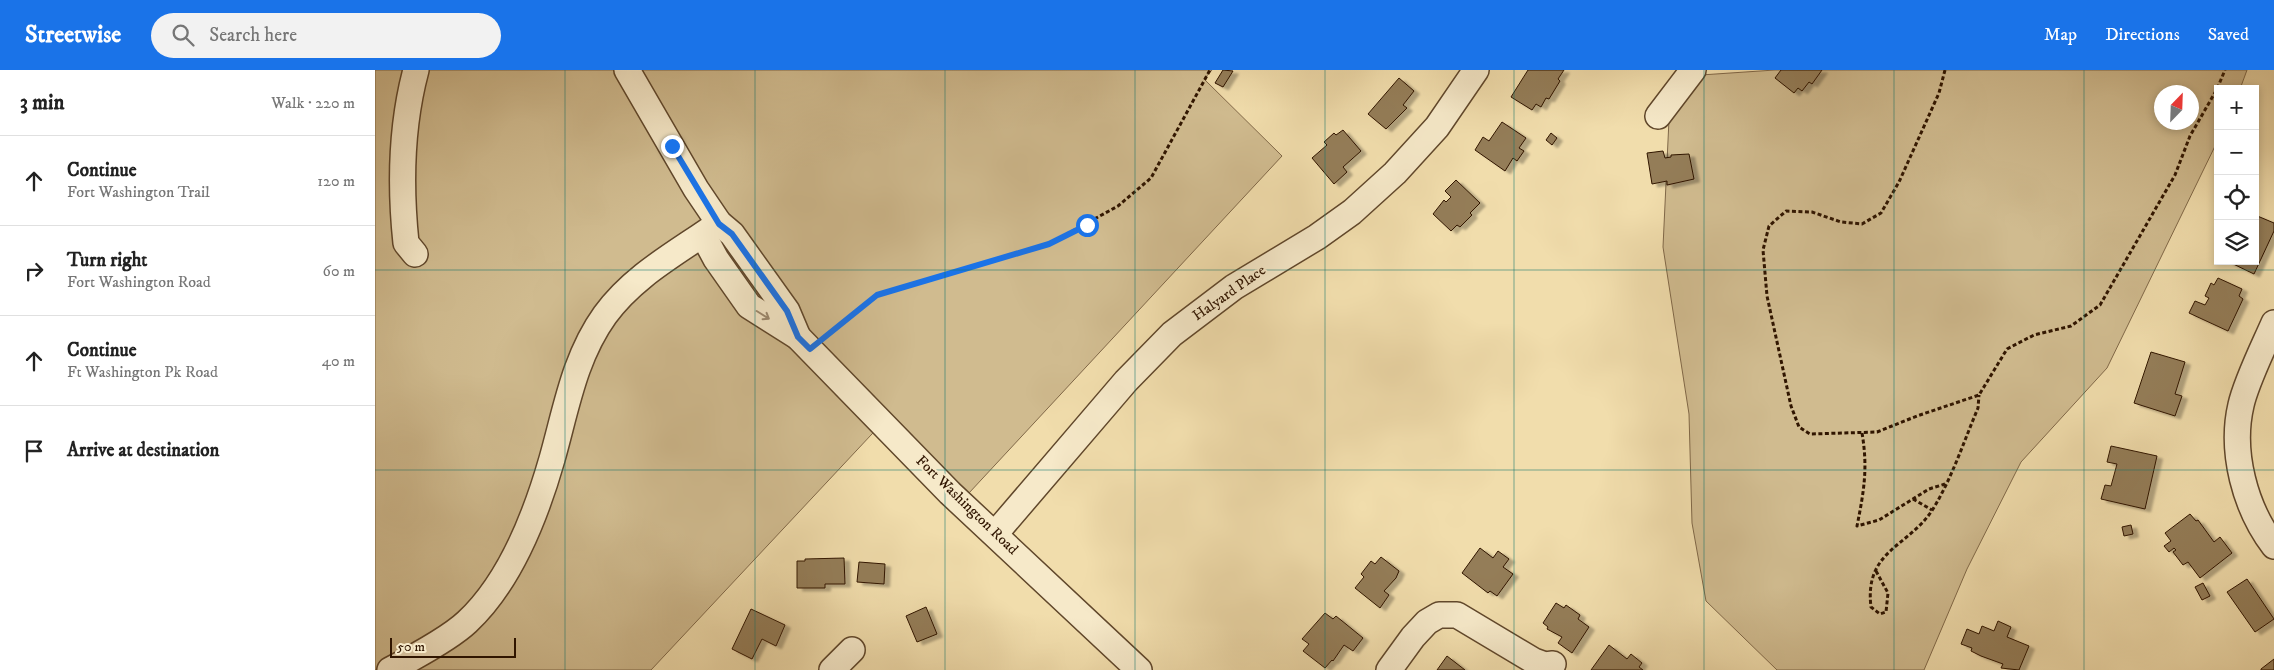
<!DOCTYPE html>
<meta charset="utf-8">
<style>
body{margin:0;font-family:"IM FELL DW Pica",serif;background:#f2f2f2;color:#222}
.controls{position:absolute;right:15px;top:15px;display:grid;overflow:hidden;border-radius:0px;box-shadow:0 2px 8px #0003}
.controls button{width:45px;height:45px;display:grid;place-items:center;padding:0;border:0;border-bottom:1px solid #e0e0e0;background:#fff;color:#222;font:25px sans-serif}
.compass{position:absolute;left:1779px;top:15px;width:45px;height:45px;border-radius:50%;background:#fff;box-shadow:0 2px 8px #0003;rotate:23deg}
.scale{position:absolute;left:15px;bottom:12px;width:126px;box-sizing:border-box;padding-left:5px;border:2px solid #301500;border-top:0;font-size:14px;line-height:18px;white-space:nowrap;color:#301500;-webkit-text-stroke:4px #f6e9c9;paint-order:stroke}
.stop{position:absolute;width:15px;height:15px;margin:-11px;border:4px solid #1a73e8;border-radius:50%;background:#fff}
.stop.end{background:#1a73e8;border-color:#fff;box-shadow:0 1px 5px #0008}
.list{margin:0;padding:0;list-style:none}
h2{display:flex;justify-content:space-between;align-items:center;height:65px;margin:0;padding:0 20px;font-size:21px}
h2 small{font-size:16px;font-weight:400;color:#767676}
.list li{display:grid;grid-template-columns:32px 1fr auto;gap:15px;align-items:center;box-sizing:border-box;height:90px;padding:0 20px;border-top:1px solid #e0e0e0}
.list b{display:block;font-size:19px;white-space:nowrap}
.list p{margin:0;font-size:16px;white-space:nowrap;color:#767676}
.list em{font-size:16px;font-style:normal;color:#767676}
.icon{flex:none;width:28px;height:28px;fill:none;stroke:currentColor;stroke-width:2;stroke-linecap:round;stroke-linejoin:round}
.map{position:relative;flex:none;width:1899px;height:600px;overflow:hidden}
header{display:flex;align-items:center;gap:30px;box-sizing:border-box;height:70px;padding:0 25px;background:#1a73e8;color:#fff}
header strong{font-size:24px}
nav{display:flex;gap:28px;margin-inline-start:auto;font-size:18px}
.search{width:350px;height:45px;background:#f2f2f2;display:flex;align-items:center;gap:12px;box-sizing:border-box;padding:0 18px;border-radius:28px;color:#767676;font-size:19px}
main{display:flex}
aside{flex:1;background:#fff}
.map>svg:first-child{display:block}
.green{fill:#d0bb8f;stroke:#806848;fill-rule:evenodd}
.building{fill:#947d59;stroke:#301500;filter:url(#shadow)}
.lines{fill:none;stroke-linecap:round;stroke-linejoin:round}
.minor-casing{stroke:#60472b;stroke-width:28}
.path{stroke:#301500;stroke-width:3;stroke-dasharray:4 2.5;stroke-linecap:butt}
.minor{stroke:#f6e9c9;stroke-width:25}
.oneway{stroke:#9d8a6f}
.route{stroke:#1a73e8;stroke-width:6}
.grid{fill:none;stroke:#0f766e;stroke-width:1;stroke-opacity:0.55}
.labels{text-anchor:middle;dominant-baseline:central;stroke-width:4;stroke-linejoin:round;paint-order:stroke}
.street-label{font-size:15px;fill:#301500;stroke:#f6e9c9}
</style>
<header>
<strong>Streetwise</strong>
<div class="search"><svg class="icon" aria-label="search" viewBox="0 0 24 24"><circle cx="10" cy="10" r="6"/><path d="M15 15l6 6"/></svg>Search here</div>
<nav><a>Map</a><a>Directions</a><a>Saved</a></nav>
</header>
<main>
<aside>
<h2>3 min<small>Walk · 220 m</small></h2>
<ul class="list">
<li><svg class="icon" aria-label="ahead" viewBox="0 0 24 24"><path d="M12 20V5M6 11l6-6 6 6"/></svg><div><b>Continue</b><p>Fort Washington Trail</p></div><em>120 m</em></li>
<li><svg class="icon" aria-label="right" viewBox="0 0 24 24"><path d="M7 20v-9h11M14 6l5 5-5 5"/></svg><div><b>Turn right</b><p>Fort Washington Road</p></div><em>60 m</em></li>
<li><svg class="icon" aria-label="ahead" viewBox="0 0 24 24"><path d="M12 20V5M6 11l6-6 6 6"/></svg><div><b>Continue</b><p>Ft Washington Pk Road</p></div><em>40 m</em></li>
<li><svg class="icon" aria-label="arrive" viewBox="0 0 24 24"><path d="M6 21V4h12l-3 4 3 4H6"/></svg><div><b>Arrive at destination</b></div></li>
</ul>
</aside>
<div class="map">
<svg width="1899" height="600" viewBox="0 0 1899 600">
<defs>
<filter id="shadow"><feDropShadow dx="5.5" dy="3" stdDeviation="1" flood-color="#0004"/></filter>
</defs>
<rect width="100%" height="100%" fill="#f1ddac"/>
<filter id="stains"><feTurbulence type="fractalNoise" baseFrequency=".004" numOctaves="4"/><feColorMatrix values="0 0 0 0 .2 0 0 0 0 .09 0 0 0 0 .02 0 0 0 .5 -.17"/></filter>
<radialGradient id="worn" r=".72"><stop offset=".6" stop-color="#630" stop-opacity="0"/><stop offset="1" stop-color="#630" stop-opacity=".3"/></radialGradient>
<g class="green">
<path d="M 0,0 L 837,0 L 829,9 L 907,86 L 594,423 L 511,349 L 276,600 L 0,600 Z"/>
<path d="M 1400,0 L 1872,0 L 1865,19 L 1843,19 L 1843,70 L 1732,298 L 1646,392 L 1592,499 L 1549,600 L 1402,600 L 1331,531 L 1317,453 L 1314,344 L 1288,177 L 1296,7 ZM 1786,22 L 1816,22 L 1816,52 L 1786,52 Z"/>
</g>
<g class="building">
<path d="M 848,0 L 858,1 L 848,17 L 840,13 Z"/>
<path d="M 1153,0 L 1189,0 L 1183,9 L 1185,11 L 1174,29 L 1171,28 L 1166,37 L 1161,34 L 1157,40 L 1136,27 Z"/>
<path d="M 1406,0 L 1447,0 L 1437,14 L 1434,12 L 1427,21 L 1423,18 L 1419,23 L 1400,8 Z"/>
<path d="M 1024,8 L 1039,21 L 1028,35 L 1032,38 L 1011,59 L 993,44 Z"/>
<path d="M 1127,52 L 1151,68 L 1144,78 L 1149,81 L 1142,91 L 1138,88 L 1130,101 L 1100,80 L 1108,67 L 1114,71 Z"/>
<path d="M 968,60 L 986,81 L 968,97 L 972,102 L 959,114 L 937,88 L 952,75 L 949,72 L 959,63 L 961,65 Z"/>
<path d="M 1176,63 L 1182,68 L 1177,75 L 1171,70 Z"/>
<path d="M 1288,81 L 1290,88 L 1296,87 L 1296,85 L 1314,84 L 1319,109 L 1292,115 L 1292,111 L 1277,114 L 1272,83 Z"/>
<path d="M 1081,110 L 1105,133 L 1095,143 L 1097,145 L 1085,157 L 1082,155 L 1076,161 L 1058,144 L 1069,130 L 1071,132 L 1076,127 L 1070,121 Z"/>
<path d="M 1880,145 L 1899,153 L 1899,161 L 1879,204 L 1852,191 L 1880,191 Z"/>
<path d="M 1843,208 L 1867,219 L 1864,226 L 1868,229 L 1853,261 L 1814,243 L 1820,231 L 1830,235 L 1834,228 L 1830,226 L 1836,213 L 1839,215 Z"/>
<path d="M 1776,282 L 1810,292 L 1800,324 L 1807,326 L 1800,346 L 1759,333 Z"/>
<path d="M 1736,376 L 1782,386 L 1770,439 L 1726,429 L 1730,415 L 1736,416 L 1742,394 L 1732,392 Z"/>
<path d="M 1815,444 L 1821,451 L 1823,450 L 1839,472 L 1845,467 L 1857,483 L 1825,508 L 1813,492 L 1808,495 L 1798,482 L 1801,480 L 1799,478 L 1794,482 L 1789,476 L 1796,471 L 1790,463 Z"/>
<path d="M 1756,455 L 1758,464 L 1749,466 L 1747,457 Z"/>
<path d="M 1105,478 L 1118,488 L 1123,481 L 1134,489 L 1128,497 L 1138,504 L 1122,526 L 1115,521 L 1113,523 L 1087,503 Z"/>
<path d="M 1006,487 L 1024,501 L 1021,508 L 1009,521 L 1014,525 L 1005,538 L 980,518 L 989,507 L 986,504 L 996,491 L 1000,494 Z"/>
<path d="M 469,488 L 470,514 L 450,514 L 450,518 L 422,518 L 422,491 L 430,491 L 430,489 Z"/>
<path d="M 484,492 L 510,494 L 509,514 L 482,512 Z"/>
<path d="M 1872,509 L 1899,549 L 1880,562 L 1852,522 Z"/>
<path d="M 1828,513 L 1835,526 L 1827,530 L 1820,517 Z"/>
<path d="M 1181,533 L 1189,538 L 1191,535 L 1205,545 L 1203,549 L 1214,557 L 1197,583 L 1183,573 L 1187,567 L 1172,559 L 1173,557 L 1168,553 Z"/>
<path d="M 551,537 L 562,564 L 542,572 L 531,546 Z"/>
<path d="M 376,539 L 410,555 L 401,576 L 387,569 L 377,589 L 357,579 Z"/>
<path d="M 950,543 L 958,549 L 961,546 L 988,568 L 978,581 L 969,575 L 958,591 L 957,590 L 950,598 L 928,581 L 934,574 L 927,569 Z"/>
<path d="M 1623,551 L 1636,557 L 1632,567 L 1654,576 L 1644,600 L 1626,598 L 1628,594 L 1606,586 L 1596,581 L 1597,578 L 1586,574 L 1592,559 L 1604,564 L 1607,556 L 1619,561 Z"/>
<path d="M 1234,575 L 1252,589 L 1256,584 L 1267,593 L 1264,597 L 1268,600 L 1216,600 Z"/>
<path d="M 1072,586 L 1090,600 L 1062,600 Z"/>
<path d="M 1899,589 L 1899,600 L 1886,600 L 1886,599 Z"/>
</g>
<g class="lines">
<g class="minor-casing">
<g id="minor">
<path d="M 252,0 L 321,119 L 344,153 L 357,164 L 412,241 L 423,267"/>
<path d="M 1283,46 L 1318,0"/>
<path d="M 328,165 L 341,189 L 374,236 L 423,267 L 575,423 L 764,600"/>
<path d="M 40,184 L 31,173 C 25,116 26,56 41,0"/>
<path d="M 1899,253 C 1889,276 1871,312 1866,335 C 1855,382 1870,438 1899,476"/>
<path d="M 620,464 L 751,311 L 797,264 L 859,217 L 942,167 L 977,142 L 1020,103 L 1062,57 L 1101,0"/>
<path d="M 15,600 C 36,589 75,568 92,552 C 135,512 161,445 177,389 C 191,340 199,288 230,245 C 260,204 304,182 344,153"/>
<path d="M 457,600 L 477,580"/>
<path d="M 1014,600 L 1038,567 L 1052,552 L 1064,545 L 1082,545 L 1159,591 L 1170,595 L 1178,594"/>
</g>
</g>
<g class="path">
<path d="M 1570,0 L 1564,23 L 1524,112 L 1506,143 L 1487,154 L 1466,152 L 1437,142 L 1411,141 L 1394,156 L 1388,180 L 1392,226 L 1416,336 L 1424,357 L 1435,364 L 1502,362 L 1542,346 L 1604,325 L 1632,279 L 1659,265 L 1696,256 L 1725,235 L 1800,105 L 1815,66 L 1842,19 L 1850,0"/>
<path d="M 449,267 L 502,225 L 674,174 L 743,136 L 776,108 L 835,0"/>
<path d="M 1487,363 C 1493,398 1489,421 1482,456 L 1504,450 L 1554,419 L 1570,414"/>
<path d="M 1538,429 L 1557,440"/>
<path d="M 1501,501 L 1513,523 L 1511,542 L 1505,544 L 1496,537 C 1489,480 1534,477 1558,439 C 1577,408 1589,371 1603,338 L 1604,325"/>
</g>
<use href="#minor" class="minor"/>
</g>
<defs><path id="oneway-shaft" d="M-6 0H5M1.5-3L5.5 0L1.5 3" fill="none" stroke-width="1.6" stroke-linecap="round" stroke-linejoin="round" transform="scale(1.25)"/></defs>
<use class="oneway" href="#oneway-shaft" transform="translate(388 245) rotate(32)"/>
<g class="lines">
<path class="route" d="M 297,76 L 344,154 L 357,164 L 412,241 L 423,267 L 435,279 L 502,225 L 674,174 L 712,155"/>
</g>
<path class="grid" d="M 190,0 L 190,600M 380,0 L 380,600M 570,0 L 570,600M 760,0 L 760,600M 950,0 L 950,600M 1139,0 L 1139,600M 1329,0 L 1329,600M 1519,0 L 1519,600M 1709,0 L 1709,600M 0,200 L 1899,200M 0,400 L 1899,400"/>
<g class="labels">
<g class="street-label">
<text transform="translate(854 223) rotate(-35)">Halyard Place</text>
<text transform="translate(592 435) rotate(44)">Fort Washington Road</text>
</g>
</g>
<rect width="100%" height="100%" filter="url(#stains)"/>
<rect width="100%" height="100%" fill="url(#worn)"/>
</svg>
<div class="controls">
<button>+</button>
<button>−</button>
<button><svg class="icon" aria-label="locate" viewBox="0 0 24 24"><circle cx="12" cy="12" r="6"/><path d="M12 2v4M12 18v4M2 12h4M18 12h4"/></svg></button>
<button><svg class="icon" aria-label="layers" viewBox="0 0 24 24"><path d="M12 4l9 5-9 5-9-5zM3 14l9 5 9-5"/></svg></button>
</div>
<svg class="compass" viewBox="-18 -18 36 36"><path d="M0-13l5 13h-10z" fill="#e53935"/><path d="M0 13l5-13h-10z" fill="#767676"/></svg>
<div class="scale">50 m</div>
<div class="stop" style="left:712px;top:155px"></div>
<div class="stop end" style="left:297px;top:76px"></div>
</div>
</main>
